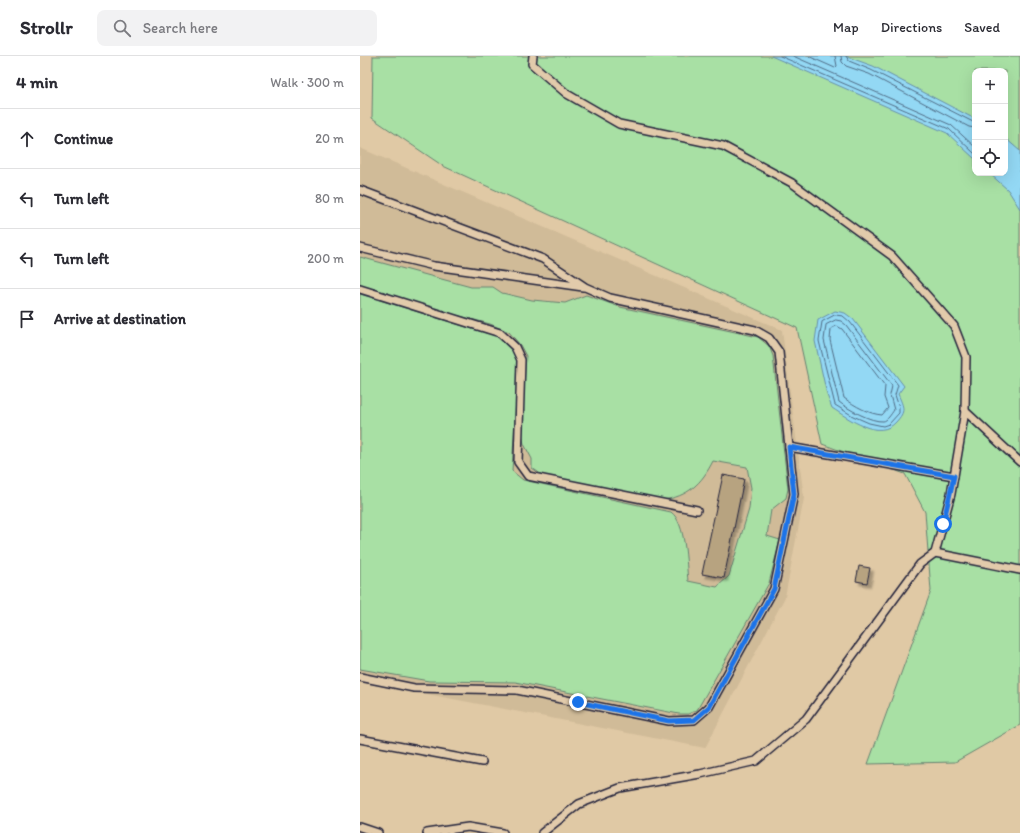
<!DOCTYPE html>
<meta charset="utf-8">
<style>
body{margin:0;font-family:Itim,sans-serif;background:#f2f2f3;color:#2b2b33}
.controls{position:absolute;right:12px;top:12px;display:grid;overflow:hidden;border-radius:8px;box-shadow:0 4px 16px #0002}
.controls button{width:36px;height:36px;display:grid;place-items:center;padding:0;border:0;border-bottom:1px solid #e1e1e2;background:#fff;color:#2b2b33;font:20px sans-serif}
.stop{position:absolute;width:12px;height:12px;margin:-9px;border:3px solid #1a73e8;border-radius:50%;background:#fff}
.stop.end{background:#1a73e8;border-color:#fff;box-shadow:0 1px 4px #0008}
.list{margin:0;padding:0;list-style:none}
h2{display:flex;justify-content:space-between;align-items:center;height:52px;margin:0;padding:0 16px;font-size:17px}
h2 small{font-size:13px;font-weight:400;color:#7c7c81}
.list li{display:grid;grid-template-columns:26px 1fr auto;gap:12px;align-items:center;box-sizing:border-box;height:60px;padding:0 16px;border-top:1px solid #e1e1e2}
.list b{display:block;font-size:15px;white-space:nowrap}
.list em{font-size:13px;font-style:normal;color:#7c7c81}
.icon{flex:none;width:22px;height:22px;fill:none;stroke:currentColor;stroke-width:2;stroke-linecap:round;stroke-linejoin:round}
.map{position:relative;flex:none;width:660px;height:777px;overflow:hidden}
header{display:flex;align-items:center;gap:24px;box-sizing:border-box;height:56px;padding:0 20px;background:#fff;border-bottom:1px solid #e1e1e2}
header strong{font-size:19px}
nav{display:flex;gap:22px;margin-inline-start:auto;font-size:14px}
.search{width:280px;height:36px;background:#f2f2f3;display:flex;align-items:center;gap:10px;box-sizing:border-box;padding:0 14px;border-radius:8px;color:#7c7c81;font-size:15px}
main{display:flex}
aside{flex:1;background:#fff}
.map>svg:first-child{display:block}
.built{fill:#d0bb98}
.green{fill:#a8e0a4;stroke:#658170;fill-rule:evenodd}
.water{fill:#93d8f4;stroke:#668faa}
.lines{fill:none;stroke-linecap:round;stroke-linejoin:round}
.shore{stroke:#4f6b85;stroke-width:1}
.building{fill:#b7a380;stroke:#22223b;filter:url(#shadow)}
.service-casing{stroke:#22223b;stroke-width:10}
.service{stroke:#e2cbab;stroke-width:7}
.route{stroke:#1a73e8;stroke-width:5}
</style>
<header>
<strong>Strollr</strong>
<div class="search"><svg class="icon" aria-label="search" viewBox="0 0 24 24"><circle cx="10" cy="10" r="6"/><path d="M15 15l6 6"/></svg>Search here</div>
<nav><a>Map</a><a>Directions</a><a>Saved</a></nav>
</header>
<main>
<aside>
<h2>4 min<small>Walk · 300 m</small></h2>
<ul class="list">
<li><svg class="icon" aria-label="ahead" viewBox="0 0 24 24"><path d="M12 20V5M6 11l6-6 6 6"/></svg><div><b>Continue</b></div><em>20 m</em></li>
<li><svg class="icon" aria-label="left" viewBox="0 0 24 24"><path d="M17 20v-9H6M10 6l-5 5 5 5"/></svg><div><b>Turn left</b></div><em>80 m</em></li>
<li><svg class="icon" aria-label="left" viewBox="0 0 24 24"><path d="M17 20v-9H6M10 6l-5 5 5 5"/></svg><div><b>Turn left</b></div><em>200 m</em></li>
<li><svg class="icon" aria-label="arrive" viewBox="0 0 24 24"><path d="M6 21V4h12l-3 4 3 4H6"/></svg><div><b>Arrive at destination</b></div></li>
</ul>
</aside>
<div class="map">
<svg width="660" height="777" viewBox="0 0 660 777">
<defs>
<filter id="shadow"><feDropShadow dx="3.5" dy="3.5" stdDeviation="1" flood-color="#0004"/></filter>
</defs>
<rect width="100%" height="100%" fill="#e0c9a5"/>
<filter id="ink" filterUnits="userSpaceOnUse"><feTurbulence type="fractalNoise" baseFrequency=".025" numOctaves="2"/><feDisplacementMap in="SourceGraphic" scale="8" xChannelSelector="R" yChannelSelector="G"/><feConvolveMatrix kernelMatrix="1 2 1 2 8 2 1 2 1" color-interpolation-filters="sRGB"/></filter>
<g filter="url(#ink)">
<path class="built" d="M 0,92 L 422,274 L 444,442 L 425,541 L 345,692 L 0,625 Z"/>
<g class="green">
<path d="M 13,0 L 660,0 L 660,669 L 595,706 L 508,708 L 571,535 L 565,456 L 545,418 L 462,388 L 437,272 L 83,110 L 12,62 ZM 615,15 L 645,15 L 645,117 L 615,117 Z"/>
<path d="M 0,201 L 111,231 L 133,231 L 142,237 L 172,244 L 205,247 L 226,239 L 260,251 L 398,281 L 409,290 L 413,300 L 428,433 L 426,442 L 411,454 L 407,480 L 420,484 L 409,527 L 337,654 L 328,658 L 319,658 L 155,626 L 69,625 L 0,613 L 0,238 L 126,277 C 144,279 153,291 158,307 L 152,415 L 163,424 L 311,456 C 326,467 326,507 328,525 L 357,531 L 369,520 L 389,453 L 391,432 L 387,411 L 353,405 C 342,427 328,441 302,444 L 188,423 L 172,412 L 172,403 L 164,388 L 161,372 L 166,300 L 160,289 L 149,276 L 130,268 L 73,253 L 0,231 Z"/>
</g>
<g class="water">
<path d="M 411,0 L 485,0 L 513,10 L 615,63 L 615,103 L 587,77 Z"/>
<path d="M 645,82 L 660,95 L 660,153 L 648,134 L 629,117 L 645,117 Z"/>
<path d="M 475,255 L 485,257 L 493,263 L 544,330 L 538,338 C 544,352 546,355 536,366 C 519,385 489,363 472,352 L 467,339 L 455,285 L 458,264 Z"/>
</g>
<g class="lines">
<g class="shore">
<path d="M 420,0 L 589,73 L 615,98"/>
<path d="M 433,0 L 591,69 L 615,91"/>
<path d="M 448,0 L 475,12 L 477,10 L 475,0"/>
<path d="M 481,0 L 482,6 L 486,10 L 509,18 L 609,71 L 615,72"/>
<path d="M 486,0 L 489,5 L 511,14 L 615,67"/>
<path d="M 475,259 L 483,260 L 490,266 L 538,329 L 535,339 L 539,351 L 539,357 L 529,368 L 523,370 L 509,367 L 493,360 L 475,349 L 459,285 L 462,266 Z"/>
<path d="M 476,264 L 481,265 L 486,269 L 532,330 L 530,339 L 534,354 C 531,358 527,365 523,365 C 511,366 488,353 479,346 L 464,284 L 466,269 Z"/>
<path d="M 477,270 L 482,273 L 525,330 L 524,341 L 528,352 L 522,359 C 509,358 495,350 484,342 L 470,284 L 471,273 Z"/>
</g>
</g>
<g class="building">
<path d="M 363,419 L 384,423 L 364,522 L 342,518 Z"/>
<path d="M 499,510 L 510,512 L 507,527 L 496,525 Z"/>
</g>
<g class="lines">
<g class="service-casing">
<g id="service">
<path d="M 173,0 L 172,8 L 207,38 L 259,68 L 363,90 L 432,127 L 532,200 L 594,270 L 606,301 L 605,355 L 591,438 L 575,497 L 560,508 L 446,663 L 396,705 L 340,718 L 260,732 L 219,748 L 182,777"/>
<path d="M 0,134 L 183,203 L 225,231 L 250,242 L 395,274 L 409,282 L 419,296 L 434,438 L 414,533 L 349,651 L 334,664 L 309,665 L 157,634 L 54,632 L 0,621"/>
<path d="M 0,192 L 74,210 L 223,231"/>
<path d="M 0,233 L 140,277 L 155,291 L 161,304 L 158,406 L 168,420 L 337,454"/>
<path d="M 605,355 L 660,406"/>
<path d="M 429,391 L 594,420"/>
<path d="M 575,497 L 660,514"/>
<path d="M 0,683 L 122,706"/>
<path d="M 0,771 L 18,777"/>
<path d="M 67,777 L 108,771 L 143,777"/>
</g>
</g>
<use href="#service" class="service"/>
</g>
</g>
<g class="lines" filter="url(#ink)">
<path class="route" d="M 218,646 L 309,665 L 334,664 L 349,651 L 414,533 L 434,438 L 429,391 L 594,420 L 583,468"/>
</g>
</svg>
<div class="controls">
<button>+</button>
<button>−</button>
<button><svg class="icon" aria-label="locate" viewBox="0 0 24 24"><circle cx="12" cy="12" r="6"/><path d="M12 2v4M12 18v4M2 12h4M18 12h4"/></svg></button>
</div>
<div class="stop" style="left:583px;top:468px"></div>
<div class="stop end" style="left:218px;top:646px"></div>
</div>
</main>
